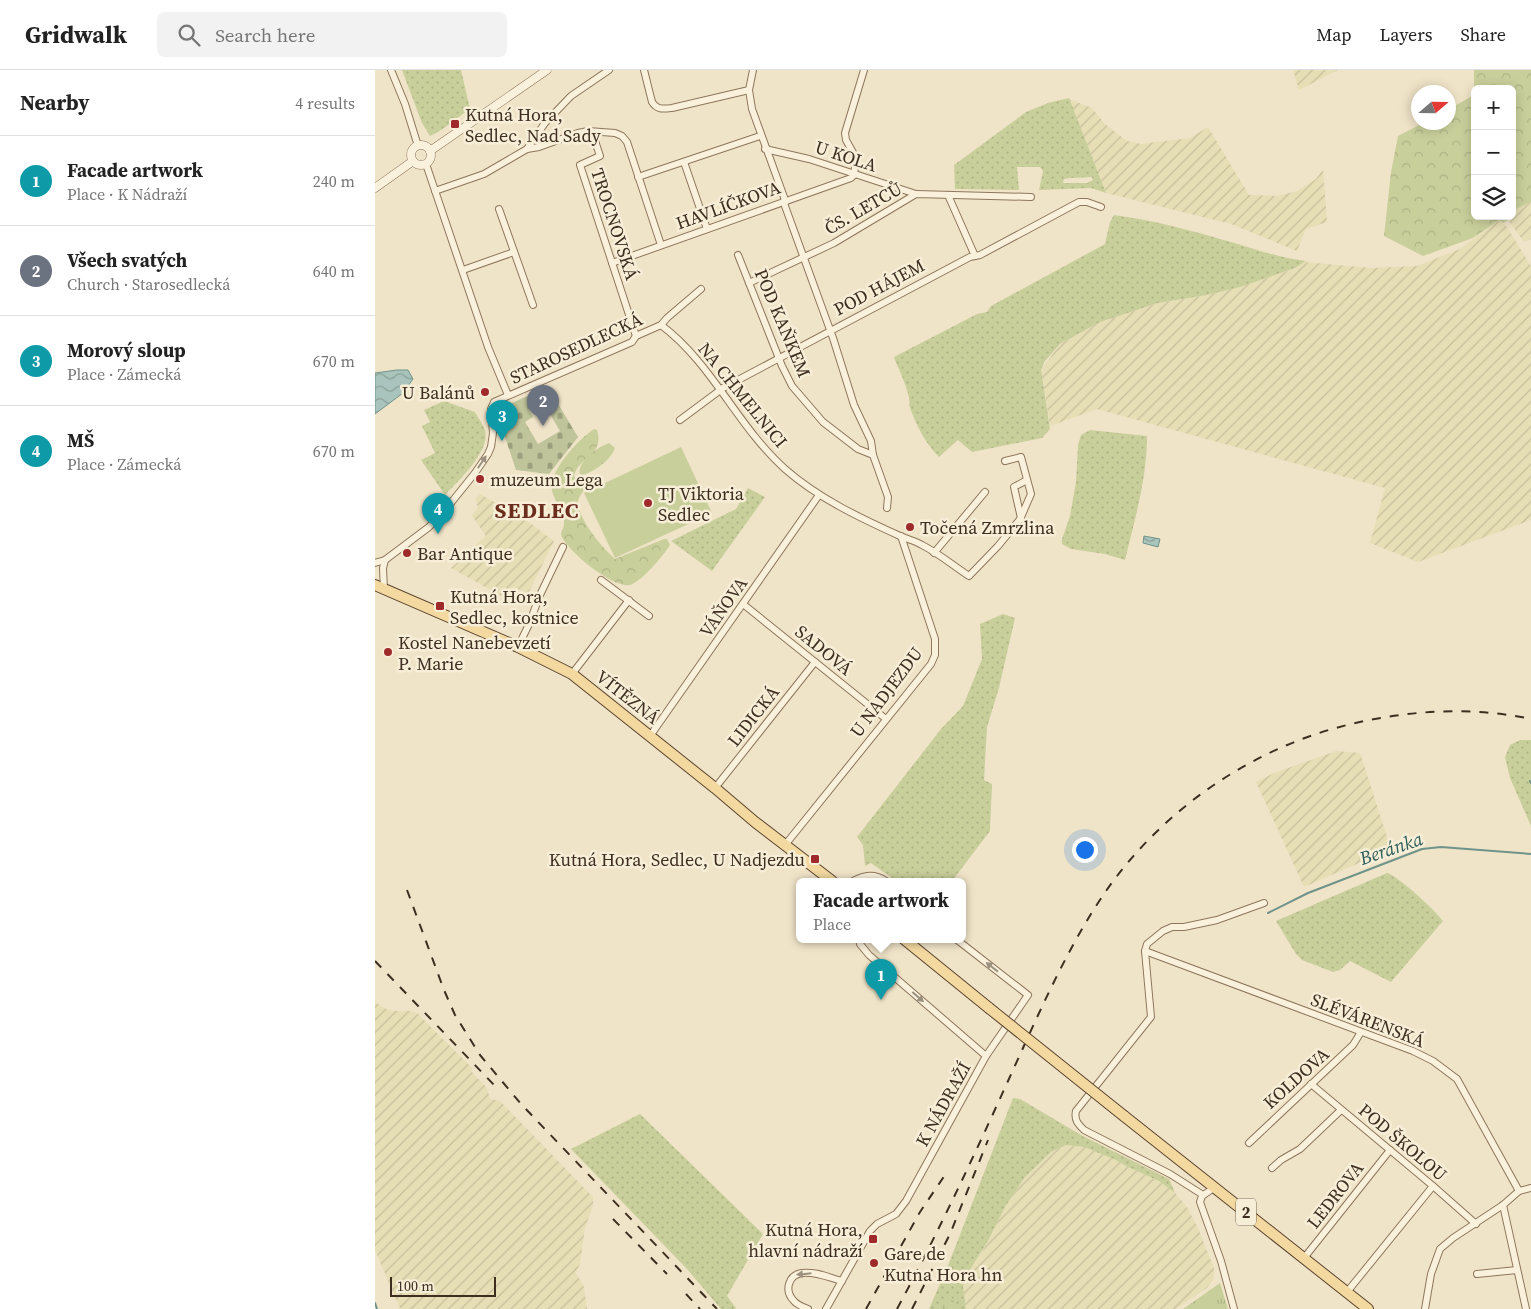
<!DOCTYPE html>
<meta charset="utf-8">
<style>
body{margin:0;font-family:"Source Serif 4",serif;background:#f2f2f2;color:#222}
.controls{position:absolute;right:15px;top:15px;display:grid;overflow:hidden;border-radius:8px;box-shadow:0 2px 12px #0003}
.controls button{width:45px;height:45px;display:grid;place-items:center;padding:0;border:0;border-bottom:1px solid #e0e0e0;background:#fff;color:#222;font:25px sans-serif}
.compass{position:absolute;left:1036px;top:15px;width:45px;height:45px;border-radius:50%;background:#fff;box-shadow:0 2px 12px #0003;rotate:70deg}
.scale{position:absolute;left:15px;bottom:12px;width:106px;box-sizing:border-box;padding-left:5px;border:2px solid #3d2e20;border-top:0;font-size:14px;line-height:18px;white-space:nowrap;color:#3d2e20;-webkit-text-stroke:4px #f7eed8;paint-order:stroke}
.you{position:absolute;left:709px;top:779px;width:18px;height:18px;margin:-12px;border:4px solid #fff;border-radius:50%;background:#1a73e8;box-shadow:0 0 0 8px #1a73e833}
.badge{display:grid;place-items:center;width:32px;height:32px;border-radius:50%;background:#d93025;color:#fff;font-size:16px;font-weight:700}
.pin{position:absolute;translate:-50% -41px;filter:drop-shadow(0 1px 2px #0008)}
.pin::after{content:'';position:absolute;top:26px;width:18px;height:15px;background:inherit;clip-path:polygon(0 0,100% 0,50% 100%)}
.popup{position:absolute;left:421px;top:808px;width:170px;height:65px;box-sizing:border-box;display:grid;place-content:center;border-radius:8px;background:#fff;filter:drop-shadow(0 1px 4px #0005);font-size:16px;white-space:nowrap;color:#767676}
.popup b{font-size:19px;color:#222}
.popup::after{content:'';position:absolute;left:50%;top:100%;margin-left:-10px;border:10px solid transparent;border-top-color:#fff}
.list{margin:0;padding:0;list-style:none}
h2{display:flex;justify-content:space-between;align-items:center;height:65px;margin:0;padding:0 20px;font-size:21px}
h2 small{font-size:16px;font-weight:400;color:#767676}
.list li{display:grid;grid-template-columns:32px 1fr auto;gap:15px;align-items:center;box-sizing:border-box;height:90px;padding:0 20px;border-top:1px solid #e0e0e0}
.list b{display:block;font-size:19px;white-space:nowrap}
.list p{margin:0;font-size:16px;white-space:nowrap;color:#767676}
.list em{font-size:16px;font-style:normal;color:#767676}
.icon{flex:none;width:28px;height:28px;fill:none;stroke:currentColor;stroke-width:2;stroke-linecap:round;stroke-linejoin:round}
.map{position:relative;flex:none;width:1156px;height:1239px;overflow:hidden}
header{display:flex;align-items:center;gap:30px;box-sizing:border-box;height:70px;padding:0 25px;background:#fff;border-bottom:1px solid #e0e0e0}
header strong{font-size:24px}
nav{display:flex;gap:28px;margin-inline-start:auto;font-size:18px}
.search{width:350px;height:45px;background:#f2f2f2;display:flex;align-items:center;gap:12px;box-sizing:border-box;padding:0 18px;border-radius:8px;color:#767676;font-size:19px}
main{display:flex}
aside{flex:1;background:#fff}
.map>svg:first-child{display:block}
.farmland{fill:url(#farmland-furrows)}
.grass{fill:url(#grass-dots);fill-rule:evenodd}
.forest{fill:url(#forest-crowns)}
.wetland{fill:url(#wetland-marsh)}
.cemetery{fill:url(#cemetery-stones);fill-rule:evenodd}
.park{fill:url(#park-tufts)}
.pitch{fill:#c9cf9b}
.water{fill:url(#water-waves);stroke:#6f938a}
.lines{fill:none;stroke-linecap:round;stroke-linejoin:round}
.stream{stroke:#6f938a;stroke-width:2}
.minor-casing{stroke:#8d765c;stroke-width:8}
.tertiary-casing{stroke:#8d765c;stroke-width:9}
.primary-casing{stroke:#5b4430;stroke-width:12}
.minor{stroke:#faf1dc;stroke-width:6}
.tertiary{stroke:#faf1dc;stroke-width:8}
.primary{stroke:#f3d9a0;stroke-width:10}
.rail{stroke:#3d2e20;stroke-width:2;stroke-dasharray:9 9;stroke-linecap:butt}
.primary-bridge-casing{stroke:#5b4430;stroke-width:12;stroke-linecap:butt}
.primary-bridge{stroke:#f3d9a0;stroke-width:10}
.oneway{fill:#9c907e}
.poi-dot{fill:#9e2a2b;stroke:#f7eed8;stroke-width:2}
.labels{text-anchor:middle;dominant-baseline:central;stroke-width:5;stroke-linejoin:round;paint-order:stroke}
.shield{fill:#f7eed8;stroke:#756857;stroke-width:1}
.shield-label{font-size:16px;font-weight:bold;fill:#3d2e20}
.poi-label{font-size:18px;fill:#3d2e20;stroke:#f7eed8;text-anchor:start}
.street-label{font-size:18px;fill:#3d2e20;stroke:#f7eed8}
.water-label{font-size:19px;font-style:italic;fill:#2f5d5a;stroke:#f7eed8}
.district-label{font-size:22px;font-weight:bold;letter-spacing:1px;fill:#6b2e1e;stroke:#f7eed8}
</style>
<header>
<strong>Gridwalk</strong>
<div class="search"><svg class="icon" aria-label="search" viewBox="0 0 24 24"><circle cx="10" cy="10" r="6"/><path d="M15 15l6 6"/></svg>Search here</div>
<nav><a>Map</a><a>Layers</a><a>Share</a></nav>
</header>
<main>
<aside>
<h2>Nearby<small>4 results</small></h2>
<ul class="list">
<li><span class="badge" style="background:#0f9aa8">1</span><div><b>Facade artwork</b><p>Place · K Nádraží</p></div><em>240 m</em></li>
<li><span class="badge" style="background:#6b7280">2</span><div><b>Všech svatých</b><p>Church · Starosedlecká</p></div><em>640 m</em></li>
<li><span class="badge" style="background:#0f9aa8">3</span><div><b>Morový sloup</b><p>Place · Zámecká</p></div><em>670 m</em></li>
<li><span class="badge" style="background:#0f9aa8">4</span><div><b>MŠ</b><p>Place · Zámecká</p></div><em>670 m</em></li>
</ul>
</aside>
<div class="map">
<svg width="1156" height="1239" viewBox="0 0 1156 1239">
<defs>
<pattern id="farmland-furrows" width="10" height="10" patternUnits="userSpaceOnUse" patternTransform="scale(1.25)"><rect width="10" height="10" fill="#e6deb5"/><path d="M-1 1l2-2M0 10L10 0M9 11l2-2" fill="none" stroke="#c6bf9b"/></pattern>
<pattern id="grass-dots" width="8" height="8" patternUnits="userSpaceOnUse" patternTransform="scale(1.25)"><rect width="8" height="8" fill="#c9cf9b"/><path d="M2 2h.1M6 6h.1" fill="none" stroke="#aeb285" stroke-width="1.8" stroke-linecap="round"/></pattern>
<pattern id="forest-crowns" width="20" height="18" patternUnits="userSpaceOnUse" patternTransform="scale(1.25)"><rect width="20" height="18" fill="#c9cf9b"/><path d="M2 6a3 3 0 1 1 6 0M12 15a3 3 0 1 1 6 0" fill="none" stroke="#aeb285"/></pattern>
<pattern id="wetland-marsh" width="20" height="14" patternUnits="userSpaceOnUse" patternTransform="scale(1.25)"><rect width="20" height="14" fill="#c9cf9b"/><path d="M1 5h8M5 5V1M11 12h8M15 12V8" fill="none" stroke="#aeb285"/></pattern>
<pattern id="cemetery-stones" width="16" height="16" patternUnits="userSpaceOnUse" patternTransform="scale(1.25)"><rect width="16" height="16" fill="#bfc49a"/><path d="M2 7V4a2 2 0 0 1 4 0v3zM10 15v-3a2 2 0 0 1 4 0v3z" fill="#9ca07d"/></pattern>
<pattern id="park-tufts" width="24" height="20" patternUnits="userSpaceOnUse" patternTransform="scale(1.25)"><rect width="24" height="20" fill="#c9cf9b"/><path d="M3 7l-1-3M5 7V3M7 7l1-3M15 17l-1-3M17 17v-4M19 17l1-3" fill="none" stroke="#aeb285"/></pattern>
<pattern id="water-waves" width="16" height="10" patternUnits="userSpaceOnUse" patternTransform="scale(1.25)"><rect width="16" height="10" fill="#a9c4bc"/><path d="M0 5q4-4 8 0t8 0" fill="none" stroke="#8ba098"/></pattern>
</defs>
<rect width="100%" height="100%" fill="#f0e4c8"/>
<g class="farmland">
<path d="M 918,0 L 963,0 L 924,20 Z"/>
<path d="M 694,29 L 717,38 L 730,54 L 752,71 L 766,74 L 815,68 L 833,57 L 874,125 L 902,126 L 922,121 L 941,109 L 948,99 L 952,152 L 931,159 L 922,181 L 856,154 L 731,123 Z"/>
<path d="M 1156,132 L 1156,169 L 1149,172 L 1130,146 L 1137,146 L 1137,141 Z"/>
<path d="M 1124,150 L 1132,157 L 1156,196 L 1156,450 L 1043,492 L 995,473 L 1010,418 L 722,339 L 675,356 L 666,300 L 685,274 L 725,252 L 783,233 L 832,225 L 864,217 L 921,198 L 929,192 L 996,198 L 1042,196 L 1085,179 Z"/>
<path d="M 105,424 L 121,433 L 124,440 L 131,442 L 139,441 L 179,471 L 153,524 L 139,517 L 132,529 L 76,498 L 111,466 L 97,446 L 103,437 L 100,429 Z"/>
<path d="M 961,681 L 985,683 L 1016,779 L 929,817 L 881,712 L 899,703 Z"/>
<path d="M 0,932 L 11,939 L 18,941 L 36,941 L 43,944 L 97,998 L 96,1001 L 112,1018 L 115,1029 L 125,1031 L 218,1127 L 218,1135 L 210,1158 L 205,1194 L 201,1203 L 209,1217 L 212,1239 L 25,1239 L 0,1180 Z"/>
<path d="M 691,1075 L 709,1077 L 741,1090 L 751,1096 L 784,1111 L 800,1123 L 812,1137 L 823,1158 L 839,1198 L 839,1208 L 832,1218 L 801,1239 L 591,1239 L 588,1216 L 591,1206 L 613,1172 L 630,1137 L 650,1107 L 676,1082 Z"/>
</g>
<g class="grass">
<path d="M 27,0 L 86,0 L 95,39 C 81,48 69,60 55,66 L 47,53 Z"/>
<path d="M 694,28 L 731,123 L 716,118 L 664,120 L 668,101 L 665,97 L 642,97 L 644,120 L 580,119 L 579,95 L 651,42 L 673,33 ZM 717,107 L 718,110 L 712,113 L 688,113 L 689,109 C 696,107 709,108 717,107 Z"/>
<path d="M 739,145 C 778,150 818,161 856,172 C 883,180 902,187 931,191 L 920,198 L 865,217 L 832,225 L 783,233 L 725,252 L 685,274 L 670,291 L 666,300 L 675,359 L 667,368 L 597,382 L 583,370 L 564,387 C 550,373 541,355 534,335 C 537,325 523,299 519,287 L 602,244 L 612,242 L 616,236 L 730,174 L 735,152 Z"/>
<path d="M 69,331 L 100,342 C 103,348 108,354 110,360 C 116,381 83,411 70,425 L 46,390 L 60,383 L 47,356 L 55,352 L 49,340 Z"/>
<path d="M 715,360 L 772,366 C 772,408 760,449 750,490 L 730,484 L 696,479 L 687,474 L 687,469 L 695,446 L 701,412 L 703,375 L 706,365 Z"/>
<path d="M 373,418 L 390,427 L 337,501 L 296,471 L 361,439 Z"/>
<path d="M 628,544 L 640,548 L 624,618 L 612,657 L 609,710 L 617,714 L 615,761 L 577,811 L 521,811 L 496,793 L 490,796 L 488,775 L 482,767 L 566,659 L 588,636 L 607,589 L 605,554 Z"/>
<path d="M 1145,670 L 1156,670 L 1156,756 L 1135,708 L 1130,687 L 1135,675 Z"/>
<path d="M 1012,803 C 1022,805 1061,841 1068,851 L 1016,912 L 975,891 L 965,900 L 958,902 L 927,890 L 921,884 L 901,851 Z"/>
<path d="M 638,1028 L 645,1029 L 706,1065 L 794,1109 L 800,1123 L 784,1111 L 751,1096 L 741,1090 L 709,1077 L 691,1075 L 676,1082 L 650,1107 L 630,1137 L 613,1171 L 591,1206 L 588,1216 L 591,1239 L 554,1239 L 574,1193 Z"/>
<path d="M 265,1044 L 388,1164 L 352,1226 L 361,1238 L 360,1239 L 346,1239 L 312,1199 L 196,1079 Z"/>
</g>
<g class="forest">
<path d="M 1099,0 L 1156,0 L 1156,132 L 1137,141 L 1137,19 L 1100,19 L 1100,146 L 1130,146 L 1133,150 L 1128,153 L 1124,150 L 1098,168 L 1048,186 L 1009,166 L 1016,102 L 1023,66 L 1048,53 L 1074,52 L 1074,39 L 1099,25 Z"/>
<path d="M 219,359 L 222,360 C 230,386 204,386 199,406 L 202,411 L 210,407 L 213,411 C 212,419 203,425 203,432 C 204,451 227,477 240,489 L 289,469 L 292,469 L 295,475 C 289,485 266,512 255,515 C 237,518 197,484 188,469 C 183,462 190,459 189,452 C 188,438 174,426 177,412 C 181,394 204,369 219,359 Z"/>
</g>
<path class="wetland" d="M 576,1226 L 583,1239 L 566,1239 L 568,1233 Z"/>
<path class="cemetery" d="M 173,317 L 203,367 L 174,404 L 141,400 L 121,340 ZM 159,337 L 164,344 L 172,339 L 185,361 L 163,374 L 150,352 L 158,347 L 154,340 Z"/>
<g class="park">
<path d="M 234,373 L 240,378 C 237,389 216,405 205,405 C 201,392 223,377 234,373 Z"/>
<path d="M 845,1213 L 853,1239 L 808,1239 Z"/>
</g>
<path class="pitch" d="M 306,377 L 337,443 L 240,488 L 209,423 Z"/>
<g class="water">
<path d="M 22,300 L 33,300 L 38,309 L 28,323 L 0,344 L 0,303 Z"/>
<path d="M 769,466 L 785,469 L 783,477 L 768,473 Z"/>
</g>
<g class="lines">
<g class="stream">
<path d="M 1155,711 L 1156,713"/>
<path d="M 893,843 L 933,823 L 1047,779 L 1066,777 L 1156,784"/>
<path d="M 0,1233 L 2,1239"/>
</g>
<g class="minor-casing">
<g id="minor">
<path d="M 16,0 L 30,34 L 43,76"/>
<path d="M 269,0 L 277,32 C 282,40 288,39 297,38 L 374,20"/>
<path d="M 378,0 L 374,20 L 377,39 L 409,127 L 410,136 L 458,268 L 479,335 L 496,371 L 498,385 L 513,427 L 512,438"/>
<path d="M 221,62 L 221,74 L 225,86 L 205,95 L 261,266"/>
<path d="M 152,79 L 170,53 L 196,26 L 234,0"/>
<path d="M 390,79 L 434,89 L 541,124"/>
<path d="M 309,92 L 332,159"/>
<path d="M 51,94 L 113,277 L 133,325"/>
<path d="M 479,105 L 481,88 L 471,70 L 470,63 L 489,0"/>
<path d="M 263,107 L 385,66"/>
<path d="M 60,121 L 109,104 L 152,79 L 164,77 L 203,63 L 213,61 L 240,63 L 247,66 L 252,72 L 286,175"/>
<path d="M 573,125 L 600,186"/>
<path d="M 124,139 L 158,235"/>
<path d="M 363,185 L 407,296 L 417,316 L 448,352 L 483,379 L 498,385"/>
<path d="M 237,193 L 476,108 L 479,105"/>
<path d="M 88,200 L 139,182"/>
<path d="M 374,213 L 459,173 L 541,124 L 656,127"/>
<path d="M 286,255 C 337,293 362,356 410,399 C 443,428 485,448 525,466 C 532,469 540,471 547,475 C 563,483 579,496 594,506 L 623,476 L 646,448 L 639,417 L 652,410"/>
<path d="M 305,350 L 348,318 L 595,187 L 605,185 L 704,132 L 712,132 L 726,137"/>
<path d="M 630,391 L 646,387 L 656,424 L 646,447"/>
<path d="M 559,483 L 610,422"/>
<path d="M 0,493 L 10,490 L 54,457 L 71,439 L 100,403 L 113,384 L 116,377 L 118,363 L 116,339 L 119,332 L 257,272 L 261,266 L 286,255 L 292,248 L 326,219"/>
<path d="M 226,510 L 274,546"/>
<path d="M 9,520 L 8,498 L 10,490"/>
<path d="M 368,534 L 511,649"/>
<path d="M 143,577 L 155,552 L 164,527 L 188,477"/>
<path d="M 197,604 L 254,530"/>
<path d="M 275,666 L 444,425"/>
<path d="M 340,718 L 440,592"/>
<path d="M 410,775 L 556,594 L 560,585 L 560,569 L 526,466"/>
<path d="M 478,811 C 490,805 499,803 511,811"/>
<path d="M 484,869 L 485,874 L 494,885 L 611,986"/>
<path d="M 770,881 L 1038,981 L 1058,991 L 1082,1009 L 1144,1121"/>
<path d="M 936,1014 L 1058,1116 L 1101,1154"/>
<path d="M 874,1073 L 978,975 L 986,962"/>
<path d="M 897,1098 L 906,1090 L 925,1079 L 966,1040"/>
<path d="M 840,1117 L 827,1126 L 825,1132 L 846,1191 L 859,1239"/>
<path d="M 828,1125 L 795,1104 L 709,1060 C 703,1054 699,1050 701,1041 L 776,947 L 770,881 L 772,874 L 788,861 L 797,857 L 809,857 L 842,850 L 889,833"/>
<path d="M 1128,1135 L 1151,1239"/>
<path d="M 929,1188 L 1015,1080"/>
<path d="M 1102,1204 L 1142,1200"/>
<path d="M 972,1222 L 1058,1116"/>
<path d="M 433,1239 C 428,1237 422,1235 419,1231 C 409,1221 413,1205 427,1203 C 440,1201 455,1208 467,1211"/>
<path d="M 451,1239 L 495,1161 L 502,1154 L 521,1144 L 531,1131 L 611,986 L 653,925 L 581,869"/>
<path d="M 1050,1239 L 1056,1204 L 1065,1179 L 1078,1168 L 1128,1135 L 1144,1121 L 1156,1118"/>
</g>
</g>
<g class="tertiary-casing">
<g id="tertiary">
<circle cx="46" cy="85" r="10"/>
<path d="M 55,81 L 172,0"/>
<path d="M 0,118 L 38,91"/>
</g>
</g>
<g class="primary-casing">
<g id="primary">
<path d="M 0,515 L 143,577 L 197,604 L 340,718 L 380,752 L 457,811"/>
<path d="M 529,869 L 614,938"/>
<path d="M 749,1046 L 993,1239"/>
</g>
</g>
<use href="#minor" class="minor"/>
<use href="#tertiary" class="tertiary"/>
<use href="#primary" class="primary"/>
<g class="rail">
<path d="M 32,820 L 69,920 L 80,945 L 105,985 L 146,1034 L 342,1239"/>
<path d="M 0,891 L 122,1018"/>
<path d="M 238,1149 L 292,1204"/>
<path d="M 311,1224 L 325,1239"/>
<path d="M 491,1239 L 545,1142 L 572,1102"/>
<path d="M 522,1239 C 562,1165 598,1088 633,1011 C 660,952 686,891 721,836 C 775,751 861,687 957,659 C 1021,641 1091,635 1156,649"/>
<path d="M 537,1239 L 575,1164 L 613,1070"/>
</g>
<g class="primary-bridge-casing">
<path id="primary-bridge" d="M 614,938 L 749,1046"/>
</g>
<use href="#primary-bridge" class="primary-bridge"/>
</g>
<defs><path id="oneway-solid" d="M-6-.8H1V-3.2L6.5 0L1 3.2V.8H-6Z" transform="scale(1.25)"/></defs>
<g class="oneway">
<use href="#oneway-solid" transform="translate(107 392) rotate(-56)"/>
<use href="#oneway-solid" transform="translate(617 897) rotate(-142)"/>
<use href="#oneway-solid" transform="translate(543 927) rotate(41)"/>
<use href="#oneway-solid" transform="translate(429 1204) rotate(174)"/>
</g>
<g class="poi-dot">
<rect x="75" y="49" width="10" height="10" rx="2.5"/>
<circle cx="110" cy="322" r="5"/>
<circle cx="105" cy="409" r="5"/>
<circle cx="273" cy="433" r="5"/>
<circle cx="535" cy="457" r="5"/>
<circle cx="32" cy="483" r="5"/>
<rect x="60" y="531" width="10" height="10" rx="2.5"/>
<circle cx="13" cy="582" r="5"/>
<rect x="435" y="784" width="10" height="10" rx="2.5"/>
<rect x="493" y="1164" width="10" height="10" rx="2.5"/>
<circle cx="499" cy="1193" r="5"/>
</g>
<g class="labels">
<rect class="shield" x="861" y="1128.5" width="20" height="27" rx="4"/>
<g class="shield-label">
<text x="871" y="1142">2</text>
</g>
<g class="poi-label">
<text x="90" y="44">Kutná Hora,<tspan x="90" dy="21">Sedlec, Nad Sady</tspan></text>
<text x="100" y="322" text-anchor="end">U Balánů</text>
<text x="115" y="409">muzeum Lega</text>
<text x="283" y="423">TJ Viktoria<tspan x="283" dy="21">Sedlec</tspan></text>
<text x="545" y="457">Točená Zmrzlina</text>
<text x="42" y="483">Bar Antique</text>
<text x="75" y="526">Kutná Hora,<tspan x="75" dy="21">Sedlec, kostnice</tspan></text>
<text x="23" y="572">Kostel Nanebevzetí<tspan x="23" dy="21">P. Marie</tspan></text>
<text x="430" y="789" text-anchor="end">Kutná Hora, Sedlec, U Nadjezdu</text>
<text x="488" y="1159" text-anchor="end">Kutná Hora,<tspan x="488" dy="21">hlavní nádraží</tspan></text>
<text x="509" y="1183">Gare de<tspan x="509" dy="21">Kutna Hora hn</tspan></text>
</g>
<g class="street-label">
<text transform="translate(471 86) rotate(18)">U KOLA</text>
<text transform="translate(353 135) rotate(-20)">HAVLÍČKOVA</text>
<text transform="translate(488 138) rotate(-30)">ČS. LETCŮ</text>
<text transform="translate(240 154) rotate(72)">TROCNOVSKÁ</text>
<text transform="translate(504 217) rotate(-28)">POD HÁJEM</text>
<text transform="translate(408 253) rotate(67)">POD KAŇKEM</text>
<text transform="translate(201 278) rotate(-25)">STAROSEDLECKÁ</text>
<text transform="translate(368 325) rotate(51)">NA CHMELNICI</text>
<text transform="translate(348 537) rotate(-55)">VÁŇOVA</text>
<text transform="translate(449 580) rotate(39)">SADOVÁ</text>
<text transform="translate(511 622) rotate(-53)">U NADJEZDU</text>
<text transform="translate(253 627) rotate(38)">VÍTĚZNÁ</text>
<text transform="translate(378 646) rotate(-52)">LIDICKÁ</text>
<text transform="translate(993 950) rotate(21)">SLÉVÁRENSKÁ</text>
<text transform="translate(921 1008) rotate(-42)">KOLDOVA</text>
<text transform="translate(568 1034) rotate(-61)">K NÁDRAŽÍ</text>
<text transform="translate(1028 1072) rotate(40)">POD ŠKOLOU</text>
<text transform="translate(960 1125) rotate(-52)">LEDROVA</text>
</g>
<g class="water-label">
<text transform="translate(1016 778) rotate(-19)">Beránka</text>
</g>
<g class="district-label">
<text x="162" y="440">SEDLEC</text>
</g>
</g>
</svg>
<div class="controls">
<button>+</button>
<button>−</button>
<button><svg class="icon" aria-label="layers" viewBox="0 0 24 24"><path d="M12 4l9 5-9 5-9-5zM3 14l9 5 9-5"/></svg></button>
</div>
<svg class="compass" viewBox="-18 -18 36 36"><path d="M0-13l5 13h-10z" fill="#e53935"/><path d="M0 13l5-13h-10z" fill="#767676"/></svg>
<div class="scale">100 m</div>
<div class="you"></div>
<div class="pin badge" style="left:506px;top:930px;background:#0f9aa8">1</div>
<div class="popup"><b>Facade artwork</b>Place</div>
<div class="pin badge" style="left:168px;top:356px;background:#6b7280">2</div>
<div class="pin badge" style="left:127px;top:371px;background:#0f9aa8">3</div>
<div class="pin badge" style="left:63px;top:464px;background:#0f9aa8">4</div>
</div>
</main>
